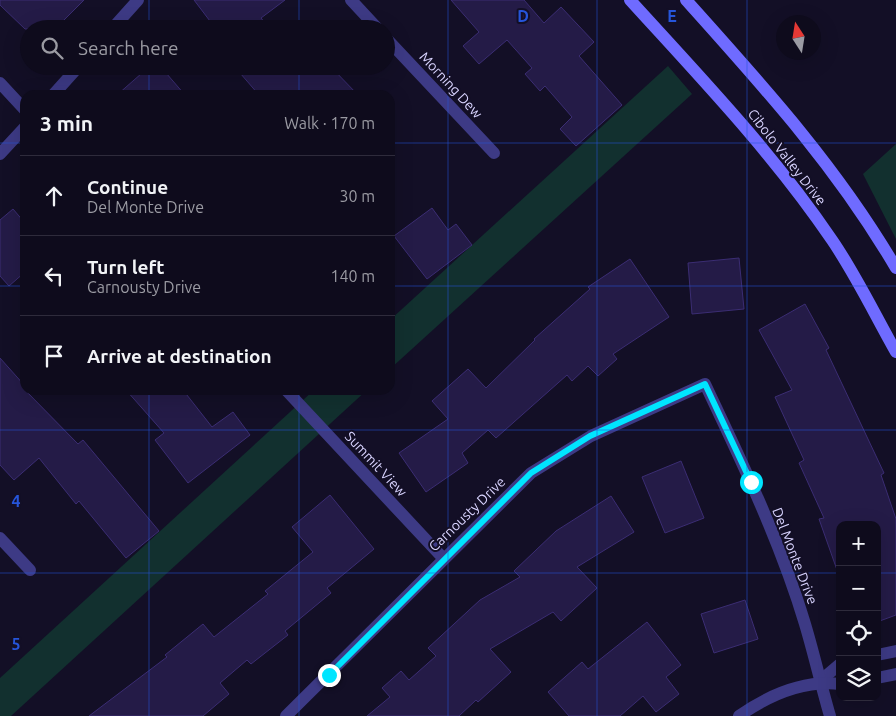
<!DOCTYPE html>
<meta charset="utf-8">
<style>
body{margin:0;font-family:Ubuntu,sans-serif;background:#171425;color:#f1f3f6}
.controls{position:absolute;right:15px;bottom:15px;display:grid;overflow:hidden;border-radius:10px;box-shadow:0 5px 20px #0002}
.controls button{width:45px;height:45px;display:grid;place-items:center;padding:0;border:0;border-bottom:1px solid #2e2b3b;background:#0e0b1c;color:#f1f3f6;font:25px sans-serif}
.compass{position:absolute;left:776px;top:15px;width:45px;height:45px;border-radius:50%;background:#0e0b1c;box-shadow:0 5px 20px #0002;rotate:348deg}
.stop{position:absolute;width:15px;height:15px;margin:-11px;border:4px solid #00e5ff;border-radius:50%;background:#fff}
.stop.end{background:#00e5ff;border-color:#fff;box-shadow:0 1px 5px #0008}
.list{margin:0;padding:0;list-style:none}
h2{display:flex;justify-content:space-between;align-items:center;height:65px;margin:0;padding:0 20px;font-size:21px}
h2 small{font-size:16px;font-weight:400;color:#9b9ba3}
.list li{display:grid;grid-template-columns:32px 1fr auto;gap:15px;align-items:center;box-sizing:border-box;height:80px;padding:0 20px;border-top:1px solid #2e2b3b}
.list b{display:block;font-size:19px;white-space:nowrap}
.list p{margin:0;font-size:16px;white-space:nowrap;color:#9b9ba3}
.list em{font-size:16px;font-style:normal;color:#9b9ba3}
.icon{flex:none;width:28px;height:28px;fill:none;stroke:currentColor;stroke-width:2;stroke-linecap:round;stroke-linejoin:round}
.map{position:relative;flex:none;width:896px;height:716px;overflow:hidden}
.search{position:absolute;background:#0e0b1c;box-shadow:0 5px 20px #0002;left:20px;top:20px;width:375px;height:55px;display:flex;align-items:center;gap:12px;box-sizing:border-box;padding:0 18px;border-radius:28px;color:#9b9ba3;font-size:19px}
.panel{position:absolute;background:#0e0b1c;box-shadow:0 5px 20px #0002;left:20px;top:90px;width:375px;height:305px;border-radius:15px}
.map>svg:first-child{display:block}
.green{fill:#12302f}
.building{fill:#241b47;stroke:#3b2d73}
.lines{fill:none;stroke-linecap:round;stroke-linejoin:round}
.minor{stroke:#3d3a85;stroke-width:12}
.tertiary{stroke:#3d3a85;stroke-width:12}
.secondary{stroke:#6f6bff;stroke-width:12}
.route{stroke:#00e5ff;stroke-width:6}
.grid{fill:none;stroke:#2655da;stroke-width:1;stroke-opacity:0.55}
.labels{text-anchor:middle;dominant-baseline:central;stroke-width:4;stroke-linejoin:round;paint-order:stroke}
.street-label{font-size:14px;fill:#d9d4ff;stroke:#130f26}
.grid-label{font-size:16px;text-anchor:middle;font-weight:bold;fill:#2655da;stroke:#130f26;stroke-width:4;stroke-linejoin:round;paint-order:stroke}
</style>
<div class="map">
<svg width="896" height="716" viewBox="0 0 896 716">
<rect width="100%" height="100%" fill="#130f26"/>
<g class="green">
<path d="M 668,66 L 692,94 L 390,369 L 390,320 Z"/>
<path d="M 896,144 L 896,239 L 863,174 Z"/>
<path d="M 314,390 L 367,390 L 11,716 L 0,716 L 0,678 Z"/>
</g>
<g class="building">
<path d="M 0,0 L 84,0 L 55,29 L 25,29 L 0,5 Z"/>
<path d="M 194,0 L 285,0 L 261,18 L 270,29 L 216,29 Z"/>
<path d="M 451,0 L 524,0 L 544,23 L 561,7 L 594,42 L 579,56 L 622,105 L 576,146 L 560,129 L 572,117 L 545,86 L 540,91 L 525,74 L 532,68 L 507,40 L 479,64 L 463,46 L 479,32 Z"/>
<path d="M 150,66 L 160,66 L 185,95 L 117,95 Z"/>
<path d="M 234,66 L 330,66 L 358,95 L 259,95 Z"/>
<path d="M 432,208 L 448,230 L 456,224 L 472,245 L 427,279 L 394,236 Z"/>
<path d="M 13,209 L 25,223 L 25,272 L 9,286 L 0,276 L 0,220 Z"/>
<path d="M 739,258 L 744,309 L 692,314 L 688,263 Z"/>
<path d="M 630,259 L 669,317 L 613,354 L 617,359 L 598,376 L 588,366 L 572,381 L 567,375 L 496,438 L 488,430 L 462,453 L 468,463 L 426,492 L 399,453 L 448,419 L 432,401 L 468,369 L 486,388 L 535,340 L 534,339 L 590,289 L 588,287 Z"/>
<path d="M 805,304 L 829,348 L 826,350 L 884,473 L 881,475 L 896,519 L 896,615 L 877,622 L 877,525 L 840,525 L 840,570 L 837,570 L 819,519 L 824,518 L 799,463 L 804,460 L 775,397 L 792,390 L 759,330 Z"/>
<path d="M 0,358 L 25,386 L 25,390 L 78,444 L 83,440 L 159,531 L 126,558 L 79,501 L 76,504 L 39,458 L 14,480 L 0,465 Z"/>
<path d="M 126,390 L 183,390 L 212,427 L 233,412 L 250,435 L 188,483 L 155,440 L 164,433 Z"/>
<path d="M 681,461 L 704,518 L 665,533 L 642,477 Z"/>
<path d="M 330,495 L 374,549 L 327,588 L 331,593 L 285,631 L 288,635 L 251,664 L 247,660 L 220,683 L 229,694 L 203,716 L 89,716 L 167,657 L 165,655 L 203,624 L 214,637 L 268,594 L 265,591 L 313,552 L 292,527 Z"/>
<path d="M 611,496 L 634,532 L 577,567 L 597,588 L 561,621 L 553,612 L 490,649 L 511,672 L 478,702 L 476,700 L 459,716 L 367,716 L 390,697 L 382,688 L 401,671 L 409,680 L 436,656 L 428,648 L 480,600 L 520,577 L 514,571 L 556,531 Z"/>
<path d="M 745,600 L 758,639 L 714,653 L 701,614 Z"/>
<path d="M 647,622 L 681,665 L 666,677 L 679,694 L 656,712 L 643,696 L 620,716 L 569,716 L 548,692 L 582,662 L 588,669 Z"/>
</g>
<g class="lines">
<g class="minor">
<path d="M 351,0 L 378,29"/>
<path d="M 386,38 L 494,153"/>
<path d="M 0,83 L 25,110"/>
<path d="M 286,390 L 443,558"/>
<path d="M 0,538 L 30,570"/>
<path d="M 877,655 L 896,651"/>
<path d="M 877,678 L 896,674"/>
<path d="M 820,681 L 840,664"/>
<path d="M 286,716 L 531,473 L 591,436 L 705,384 C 742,462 780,541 805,624 C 814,654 821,685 830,716"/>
<path d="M 739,716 C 769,695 804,680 840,684"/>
</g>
<g class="tertiary">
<path d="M 112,29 L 138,0"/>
<path d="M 53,95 L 79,66"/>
<path d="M 0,154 L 25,127"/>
</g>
<g class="secondary">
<path d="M 630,0 C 700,77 773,153 832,240 C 856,275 875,315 896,352"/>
<path d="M 686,0 C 764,87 837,167 896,268"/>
</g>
</g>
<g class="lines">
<path class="route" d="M 329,675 L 531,473 L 590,436 L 705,384 L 751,482"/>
</g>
<path class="grid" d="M 149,0 L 149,29M 299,0 L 299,29M 448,0 L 448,716M 597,0 L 597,716M 747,0 L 747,716M 149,66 L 149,95M 299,66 L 299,95M 0,143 L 25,143M 390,143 L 896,143M 0,286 L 25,286M 390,286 L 896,286M 149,390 L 149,716M 299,390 L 299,716M 0,430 L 896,430M 0,573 L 840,573M 877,573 L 896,573"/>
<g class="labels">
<g class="street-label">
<text transform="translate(451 85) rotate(47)">Morning Dew</text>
<text transform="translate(787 157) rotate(52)">Cibolo Valley Drive</text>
<text transform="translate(376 464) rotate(47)">Summit View</text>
<text transform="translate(467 514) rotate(-44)">Carnousty Drive</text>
<text transform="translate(795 556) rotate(69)">Del Monte Drive</text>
</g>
</g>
<g class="grid-label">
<text x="523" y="22">D</text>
<text x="672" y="22">E</text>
<text x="16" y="507">4</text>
<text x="16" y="650">5</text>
</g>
</svg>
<div class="controls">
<button>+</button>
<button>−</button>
<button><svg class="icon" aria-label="locate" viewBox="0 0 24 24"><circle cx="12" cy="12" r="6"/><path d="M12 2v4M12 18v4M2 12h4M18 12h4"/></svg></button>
<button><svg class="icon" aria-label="layers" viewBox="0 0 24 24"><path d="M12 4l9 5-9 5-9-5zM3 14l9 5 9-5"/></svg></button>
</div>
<svg class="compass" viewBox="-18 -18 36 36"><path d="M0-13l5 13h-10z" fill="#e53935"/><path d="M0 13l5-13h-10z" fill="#9b9ba3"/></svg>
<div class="stop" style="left:751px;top:482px"></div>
<div class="stop end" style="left:329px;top:675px"></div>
<div class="search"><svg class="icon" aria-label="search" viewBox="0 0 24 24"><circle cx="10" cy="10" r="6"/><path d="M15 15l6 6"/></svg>Search here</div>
<section class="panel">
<h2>3 min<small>Walk · 170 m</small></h2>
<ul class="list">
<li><svg class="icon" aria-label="ahead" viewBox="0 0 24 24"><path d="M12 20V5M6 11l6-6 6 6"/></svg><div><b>Continue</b><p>Del Monte Drive</p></div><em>30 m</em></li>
<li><svg class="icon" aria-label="left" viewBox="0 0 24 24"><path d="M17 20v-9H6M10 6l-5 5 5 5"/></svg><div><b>Turn left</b><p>Carnousty Drive</p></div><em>140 m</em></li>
<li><svg class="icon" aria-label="arrive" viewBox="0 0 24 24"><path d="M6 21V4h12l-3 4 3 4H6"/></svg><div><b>Arrive at destination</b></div></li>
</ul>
</section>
</div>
